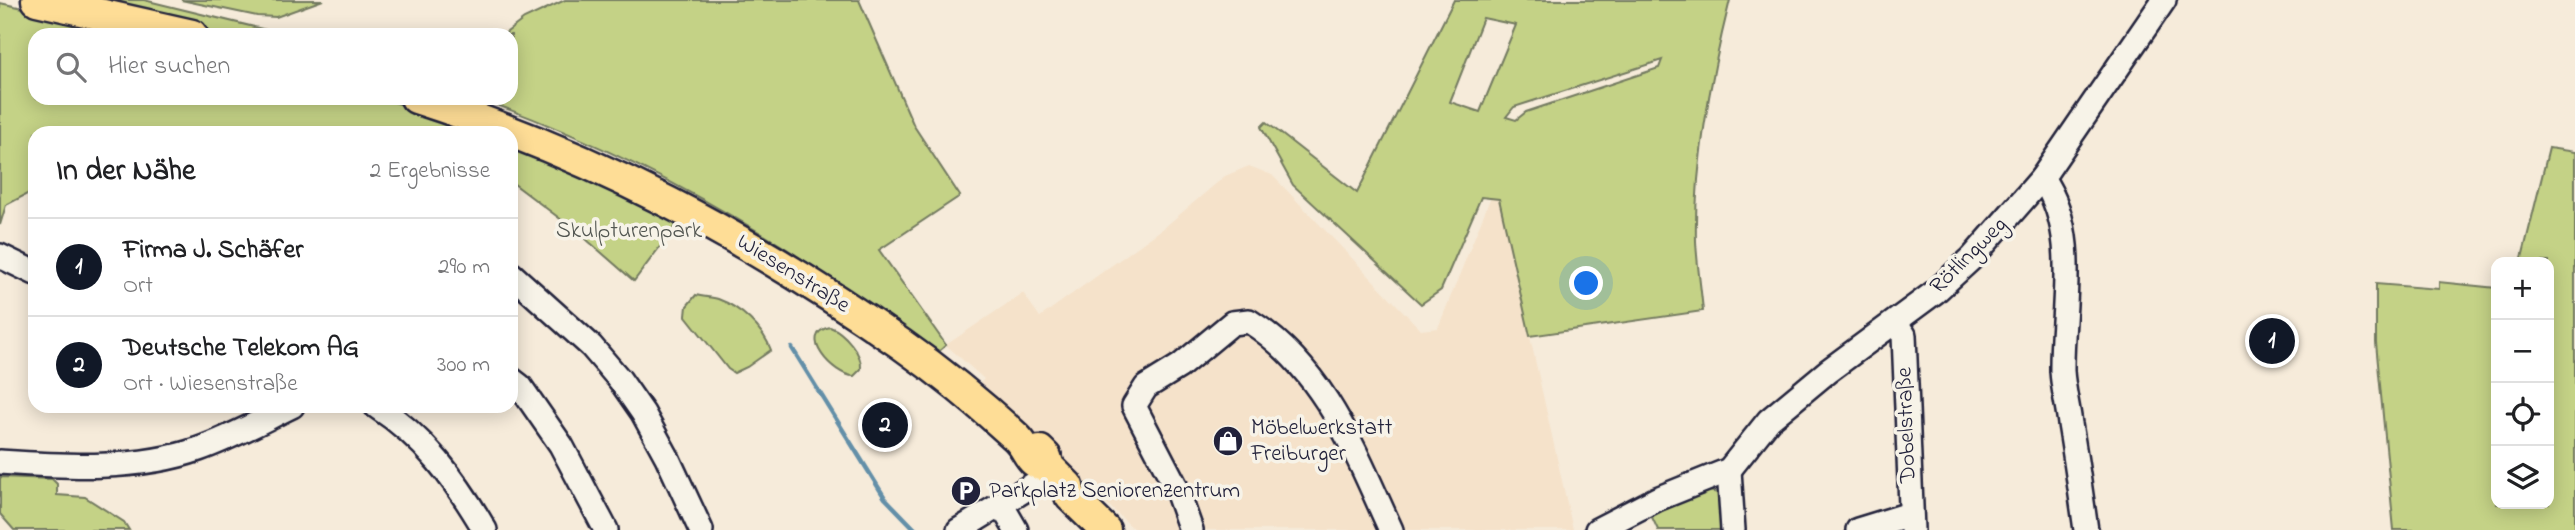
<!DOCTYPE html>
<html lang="de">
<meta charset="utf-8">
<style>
body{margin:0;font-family:"Indie Flower",sans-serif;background:#f6f6f6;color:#202124}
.controls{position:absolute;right:21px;bottom:21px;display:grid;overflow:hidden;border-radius:14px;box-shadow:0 4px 18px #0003}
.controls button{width:63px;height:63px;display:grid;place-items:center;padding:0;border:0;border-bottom:2px solid #e0e0e0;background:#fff;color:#202124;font:35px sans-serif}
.you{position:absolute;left:1587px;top:284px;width:24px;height:24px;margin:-18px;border:5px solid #fff;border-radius:50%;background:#1a73e8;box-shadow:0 0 0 10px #1a73e833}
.badge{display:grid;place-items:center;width:46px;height:46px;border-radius:50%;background:#111827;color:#fff;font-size:23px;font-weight:700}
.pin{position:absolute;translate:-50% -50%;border:4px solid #fff;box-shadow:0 2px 7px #0006}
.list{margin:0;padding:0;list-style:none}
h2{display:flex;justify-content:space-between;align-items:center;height:91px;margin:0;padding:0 28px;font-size:30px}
h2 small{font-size:23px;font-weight:400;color:#757577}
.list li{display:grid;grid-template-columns:46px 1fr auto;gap:21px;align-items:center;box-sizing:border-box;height:98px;padding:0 28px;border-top:2px solid #e0e0e0}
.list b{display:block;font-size:26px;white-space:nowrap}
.list p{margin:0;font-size:23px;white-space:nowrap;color:#757577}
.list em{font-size:23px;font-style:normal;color:#757577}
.icon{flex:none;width:38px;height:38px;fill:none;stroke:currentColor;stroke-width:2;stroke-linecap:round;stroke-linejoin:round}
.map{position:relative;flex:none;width:2575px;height:530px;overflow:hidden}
.search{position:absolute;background:#fff;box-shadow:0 4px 18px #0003;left:28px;top:28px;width:490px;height:77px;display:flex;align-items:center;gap:18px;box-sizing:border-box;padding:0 24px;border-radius:21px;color:#757577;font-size:26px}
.panel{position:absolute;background:#fff;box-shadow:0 4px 18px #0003;left:28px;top:126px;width:490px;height:287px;border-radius:21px}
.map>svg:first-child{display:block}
.built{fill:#f5e2ca}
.green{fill:#c4d286;stroke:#737a60;stroke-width:2;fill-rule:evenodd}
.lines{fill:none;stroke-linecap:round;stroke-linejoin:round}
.stream{stroke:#638fa8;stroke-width:4.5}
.minor-casing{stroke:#22223b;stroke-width:28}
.major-casing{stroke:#22223b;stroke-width:35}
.minor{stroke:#f7f3e8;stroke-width:23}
.major{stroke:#fedd96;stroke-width:30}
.labels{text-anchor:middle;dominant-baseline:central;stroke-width:7;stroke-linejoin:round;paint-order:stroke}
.park-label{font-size:23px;fill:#535752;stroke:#f7f3e8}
.street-label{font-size:23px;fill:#22223b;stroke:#f7f3e8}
.poi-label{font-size:23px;fill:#22223b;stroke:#f7f3e8;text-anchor:start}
</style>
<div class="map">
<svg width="2575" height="530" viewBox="0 0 2575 530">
<rect width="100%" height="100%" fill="#f6ebda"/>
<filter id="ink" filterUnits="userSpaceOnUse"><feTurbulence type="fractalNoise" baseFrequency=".0143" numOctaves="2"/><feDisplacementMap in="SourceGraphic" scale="14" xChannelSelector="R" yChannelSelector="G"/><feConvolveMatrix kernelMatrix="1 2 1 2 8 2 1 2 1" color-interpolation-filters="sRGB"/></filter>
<g filter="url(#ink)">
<path class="built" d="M 1249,166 L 1272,175 L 1421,330 L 1438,328 L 1490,199 L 1499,198 L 1573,530 L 1135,530 L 979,385 L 984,379 L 946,345 L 1023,293 L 1040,317 L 1165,227 L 1225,176 Z"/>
<g class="green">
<path d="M 64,0 L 144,0 L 287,35 L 217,35 Z"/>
<path d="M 181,0 L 323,0 L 276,17 L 257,16 Z"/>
<path d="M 565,0 L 859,0 L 914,126 L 960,196 L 879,250 L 946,345 L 936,354 C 797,246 644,157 478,98 L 511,98 L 511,35 L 503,35 L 524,19 Z"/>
<path d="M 1454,0 L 1730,0 C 1711,76 1694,162 1696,241 C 1697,264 1701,288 1703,311 L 1530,336 L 1499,199 L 1481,197 L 1441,290 L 1421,304 L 1293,185 L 1261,127 L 1266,122 L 1357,193 ZM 1483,18 L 1516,25 L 1480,112 L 1450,102 ZM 1662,60 L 1659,68 L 1526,112 L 1516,120 L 1506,117 L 1514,107 Z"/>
<path d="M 0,3 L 149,35 L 35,35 L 35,98 L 382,98 L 487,133 L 35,133 L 35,190 L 6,205 L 0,225 Z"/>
<path d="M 511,143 L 681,219 L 634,281 L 579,233 L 514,184 L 511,184 Z"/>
<path d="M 2549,148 L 2575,152 L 2575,530 L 2394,530 L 2376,343 L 2376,284 L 2439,289 L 2439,282 L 2496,288 L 2496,504 L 2549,504 L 2549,262 L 2521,262 Z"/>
<path d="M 696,295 C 703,297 712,297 718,299 C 740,307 763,328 771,350 L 747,367 L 734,373 L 728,369 L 686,316 L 687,306 Z"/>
<path d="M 830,327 C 844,332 863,354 861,369 L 854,376 C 834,376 796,334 830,327 Z"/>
<path d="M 0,477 L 52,479 L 57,484 L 57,495 L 85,497 L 124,522 L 129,530 L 14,530 L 0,514 Z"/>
<path d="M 1709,491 L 1718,493 L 1721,499 L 1723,530 L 1658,530 L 1650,513 Z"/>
</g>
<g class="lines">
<path class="stream" d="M 792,348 L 885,498 L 916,530"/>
<g class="minor-casing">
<g id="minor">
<path d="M 2042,178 C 2081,234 2061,307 2062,371 C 2063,388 2068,407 2070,424 C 2076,459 2081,495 2086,530"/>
<path d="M 0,256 L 35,273"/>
<path d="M 511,274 L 591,346 L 620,380 L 643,413 L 667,457 L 701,530"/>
<path d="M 1895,323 L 1904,335 L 1912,530"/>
<path d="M 511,379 L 520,386 L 561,445 L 606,530"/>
<path d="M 376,406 C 425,438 455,479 485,530"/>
<path d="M 0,462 C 64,466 137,471 199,449 C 231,438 261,421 292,406"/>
<path d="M 1729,470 L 1733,530"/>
<path d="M 1001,504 L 1016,530"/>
<path d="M 959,530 L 1054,472"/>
<path d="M 1191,530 L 1175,485 L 1134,406 L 1146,387 L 1180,366 L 1232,323 L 1249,321 C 1325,369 1355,452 1391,530"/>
<path d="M 1597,530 L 1657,499 L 1729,470 L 1769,420 L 1828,371 L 1935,292 L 1972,258 L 2042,178 L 2164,0"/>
<path d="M 1858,530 L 1910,514"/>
</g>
</g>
<g class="major-casing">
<g id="major">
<path d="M 37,0 L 192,35"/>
<path d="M 416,98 C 596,156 747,236 901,344 C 941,372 980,404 1016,437 C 1030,450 1027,464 1049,467"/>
<path d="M 1040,451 L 1046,457 L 1049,467 L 1068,486 L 1070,496 L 1105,530"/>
</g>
</g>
<use href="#minor" class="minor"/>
<use href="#major" class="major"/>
</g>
</g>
<defs>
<g id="shop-disc" transform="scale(1.575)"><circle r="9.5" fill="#22223b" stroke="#f7f3e8"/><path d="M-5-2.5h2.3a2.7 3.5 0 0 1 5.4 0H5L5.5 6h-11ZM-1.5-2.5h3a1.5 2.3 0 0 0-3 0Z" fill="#fff"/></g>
<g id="parking-disc" transform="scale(1.575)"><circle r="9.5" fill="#22223b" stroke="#f7f3e8"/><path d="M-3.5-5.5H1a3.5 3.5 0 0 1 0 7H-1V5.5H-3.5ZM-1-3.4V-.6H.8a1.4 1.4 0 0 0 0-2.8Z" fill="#fff"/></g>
</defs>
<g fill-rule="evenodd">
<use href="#shop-disc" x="1228" y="441"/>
<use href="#parking-disc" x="966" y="491"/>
</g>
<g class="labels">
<g class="park-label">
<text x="629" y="231">Skulpturenpark</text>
</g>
<g class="street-label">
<text transform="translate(1969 256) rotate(-45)">Rötlingweg</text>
<text transform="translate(793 274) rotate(32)">Wiesenstraße</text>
<text transform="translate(1907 425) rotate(-92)">Dobelstraße</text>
</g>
<g class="poi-label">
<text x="1251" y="428">Möbelwerkstatt<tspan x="1251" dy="26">Freiburger</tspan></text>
<text x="989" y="491">Parkplatz Seniorenzentrum</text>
</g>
</g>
</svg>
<div class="controls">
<button>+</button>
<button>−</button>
<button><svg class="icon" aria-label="locate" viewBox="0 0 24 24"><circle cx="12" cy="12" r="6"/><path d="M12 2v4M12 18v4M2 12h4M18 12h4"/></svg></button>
<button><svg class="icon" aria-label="layers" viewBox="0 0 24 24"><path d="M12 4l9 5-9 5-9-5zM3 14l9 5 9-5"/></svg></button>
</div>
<div class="you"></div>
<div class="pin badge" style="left:2272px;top:341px">1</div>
<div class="pin badge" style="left:885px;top:425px">2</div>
<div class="search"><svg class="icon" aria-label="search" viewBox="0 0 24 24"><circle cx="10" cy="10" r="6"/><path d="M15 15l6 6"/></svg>Hier suchen</div>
<section class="panel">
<h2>In der Nähe<small>2 Ergebnisse</small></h2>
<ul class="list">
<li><span class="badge">1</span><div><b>Firma J. Schäfer</b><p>Ort</p></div><em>290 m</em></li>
<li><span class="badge">2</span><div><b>Deutsche Telekom AG</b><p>Ort · Wiesenstraße</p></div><em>300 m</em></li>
</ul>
</section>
</div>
